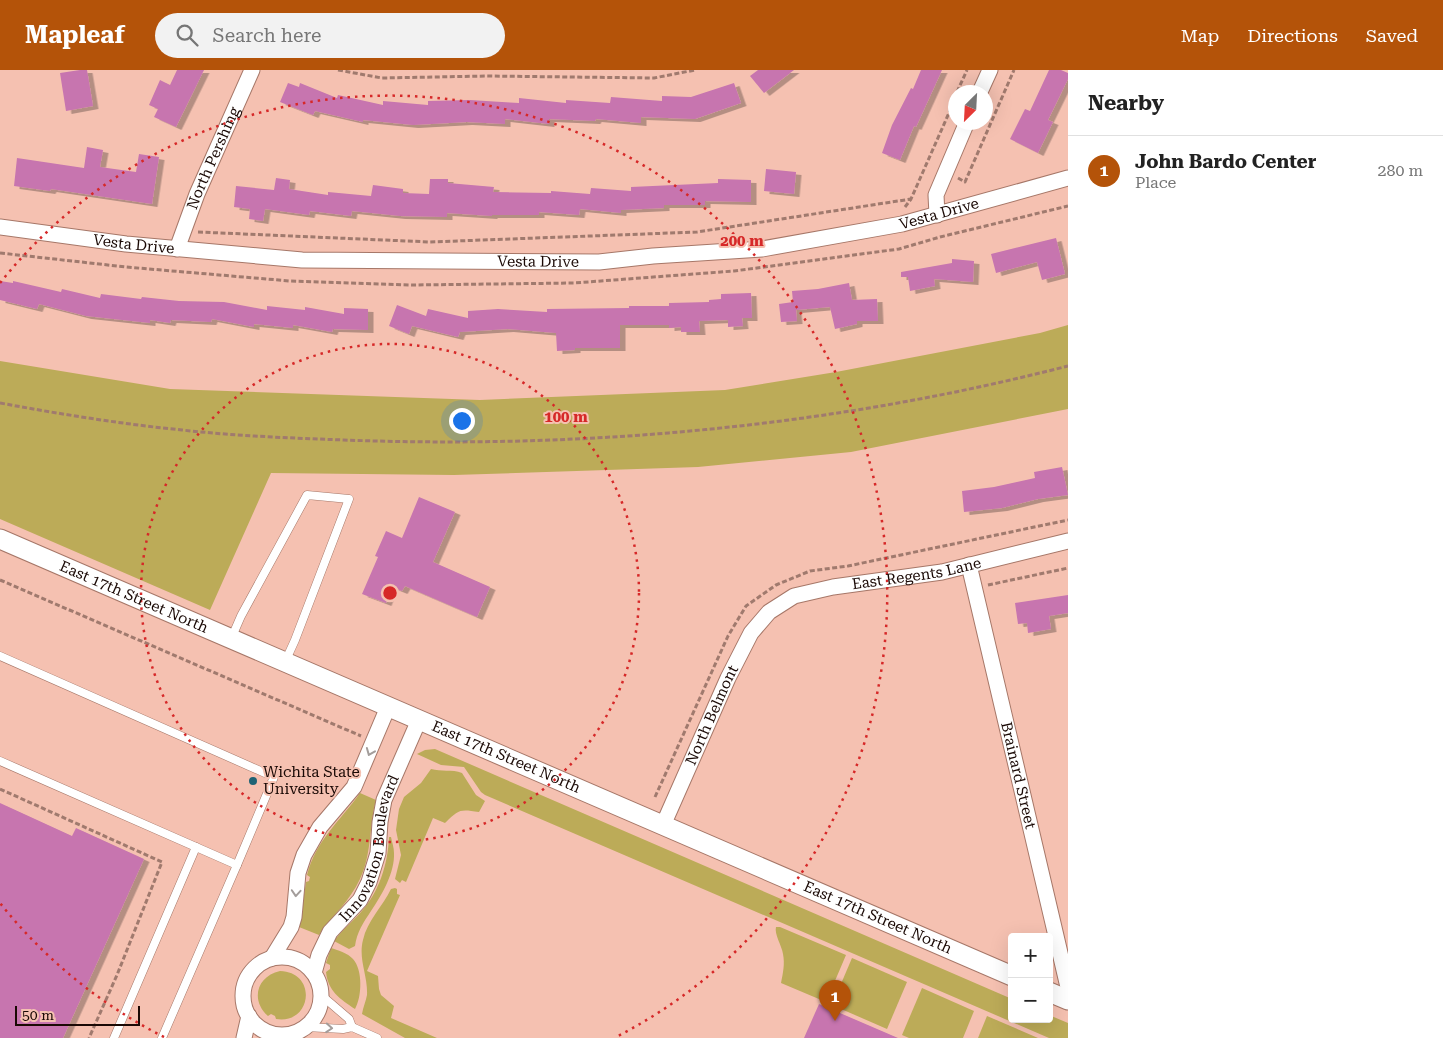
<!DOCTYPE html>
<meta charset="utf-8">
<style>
body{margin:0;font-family:"Roboto Serif",serif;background:#f2f2f2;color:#222}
.controls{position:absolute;right:15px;bottom:15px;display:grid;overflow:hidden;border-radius:5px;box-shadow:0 5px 20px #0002}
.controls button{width:45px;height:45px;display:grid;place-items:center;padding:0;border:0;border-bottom:1px solid #e0e0e0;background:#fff;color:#222;font:25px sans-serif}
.compass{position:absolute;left:948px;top:15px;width:45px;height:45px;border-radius:50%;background:#fff;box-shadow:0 5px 20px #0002;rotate:204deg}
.scale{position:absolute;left:15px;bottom:12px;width:125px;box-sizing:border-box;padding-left:5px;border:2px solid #1a0905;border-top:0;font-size:14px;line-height:18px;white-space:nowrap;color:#1a0905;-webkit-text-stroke:4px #f5c1b1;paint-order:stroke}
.you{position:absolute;left:461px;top:350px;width:18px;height:18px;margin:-12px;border:4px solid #fff;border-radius:50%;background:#1a73e8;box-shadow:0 0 0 8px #1a73e833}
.badge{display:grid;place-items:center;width:32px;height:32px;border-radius:50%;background:#b45309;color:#fff;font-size:16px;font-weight:700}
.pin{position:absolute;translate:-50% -41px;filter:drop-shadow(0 1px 2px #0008)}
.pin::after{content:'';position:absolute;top:26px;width:18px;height:15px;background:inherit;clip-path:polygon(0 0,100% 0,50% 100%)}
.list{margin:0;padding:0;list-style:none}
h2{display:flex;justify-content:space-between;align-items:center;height:65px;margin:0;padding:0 20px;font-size:21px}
h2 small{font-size:16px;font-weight:400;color:#767676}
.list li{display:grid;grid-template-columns:32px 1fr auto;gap:15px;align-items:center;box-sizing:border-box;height:70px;padding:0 20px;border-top:1px solid #e0e0e0}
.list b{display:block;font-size:19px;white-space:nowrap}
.list p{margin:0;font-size:16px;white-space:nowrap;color:#767676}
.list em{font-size:16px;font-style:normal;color:#767676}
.icon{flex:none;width:28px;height:28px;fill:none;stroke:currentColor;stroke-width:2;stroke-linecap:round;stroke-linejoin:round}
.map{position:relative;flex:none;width:1068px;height:968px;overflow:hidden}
header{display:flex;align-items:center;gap:30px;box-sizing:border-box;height:70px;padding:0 25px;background:#b45309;color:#fff}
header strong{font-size:24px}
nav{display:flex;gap:28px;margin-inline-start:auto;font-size:18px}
.search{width:350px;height:45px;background:#f2f2f2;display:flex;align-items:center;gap:12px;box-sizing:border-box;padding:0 18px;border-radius:28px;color:#767676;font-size:19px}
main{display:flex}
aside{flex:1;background:#fff}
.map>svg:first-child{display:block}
.green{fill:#bcab58}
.building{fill:#c775af;filter:url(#shadow)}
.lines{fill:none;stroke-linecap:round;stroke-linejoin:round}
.service-casing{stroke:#a67768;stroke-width:9}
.minor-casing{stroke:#a67768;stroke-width:17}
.tertiary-casing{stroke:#a67768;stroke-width:21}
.path{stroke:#a07a6e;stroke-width:3;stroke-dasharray:5 2.5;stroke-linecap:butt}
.service{stroke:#fff;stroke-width:8}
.minor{stroke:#fff;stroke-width:15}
.tertiary{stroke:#fff;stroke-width:19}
.oneway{stroke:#a39d9b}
.ring{fill:none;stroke:#d62828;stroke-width:2.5;stroke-dasharray:2.5 5}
.poi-dot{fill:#1f6375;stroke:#f5c1b1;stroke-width:2}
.labels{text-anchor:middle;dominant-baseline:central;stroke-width:4;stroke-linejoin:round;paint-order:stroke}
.street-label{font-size:15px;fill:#1a0905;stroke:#f5c1b1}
.poi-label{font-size:15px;fill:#1a0905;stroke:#f5c1b1;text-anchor:start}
.centre{fill:#d62828;stroke:#f5c1b1;stroke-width:2.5}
.ring-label{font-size:15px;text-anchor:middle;font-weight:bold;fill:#d62828;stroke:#f5c1b1;stroke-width:4;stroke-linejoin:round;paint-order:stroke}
</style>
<header>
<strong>Mapleaf</strong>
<div class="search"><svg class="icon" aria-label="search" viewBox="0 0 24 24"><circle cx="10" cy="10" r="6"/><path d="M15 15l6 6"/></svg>Search here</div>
<nav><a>Map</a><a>Directions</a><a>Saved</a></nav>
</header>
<main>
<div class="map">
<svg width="1068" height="968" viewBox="0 0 1068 968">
<defs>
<filter id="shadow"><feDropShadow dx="5.5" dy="3" stdDeviation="0" flood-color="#0004"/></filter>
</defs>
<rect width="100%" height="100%" fill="#f5c1b1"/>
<g class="green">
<path d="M 1068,255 L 1068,339 L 851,382 L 698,397 L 454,405 L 271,403 L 210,540 L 0,449 L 0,291 L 170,319 L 480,330 L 725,320 L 836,302 L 1040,263 Z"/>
<path d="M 435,679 L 1012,929 L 1012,949 L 1049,949 L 1049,945 L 1068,953 L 1068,968 L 1049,968 L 485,725 L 481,722 L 464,697 L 441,695 L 417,684 L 425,680 Z"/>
<path d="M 431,699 C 441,702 452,699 462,703 L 476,725 L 485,731 L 479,742 C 460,739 459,739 445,753 L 433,748 L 406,812 L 402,810 L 400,813 L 395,809 L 401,785 L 396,760 L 399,739 L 404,727 L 421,713 Z"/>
<path d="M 360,723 L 376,730 C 369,756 372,784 360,809 C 350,831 332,846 319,865 L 299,857 L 306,812 L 309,811 L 310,807 L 307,805 C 316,770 340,751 360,723 Z"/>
<path d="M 389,767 L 391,767 C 392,772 394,778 394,783 C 395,802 382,825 371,841 C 363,853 357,862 355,876 L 349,879 L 334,871 C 342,860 352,852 361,842 C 379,822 388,794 389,767 Z"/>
<path d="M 395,818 L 397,819 L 397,824 L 400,825 L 367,901 L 378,906 L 379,919 L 381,925 L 394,936 L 391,948 L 437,968 L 405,968 L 362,944 C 363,937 366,931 367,925 C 368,906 358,889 363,870 C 367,851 383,836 391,819 Z"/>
<path d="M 776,857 L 780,857 L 846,885 L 826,932 L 781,913 C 783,903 785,894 783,884 C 782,876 774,864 776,857 Z"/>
<path d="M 331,878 C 337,880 348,883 353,889 C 363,900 362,927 355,939 C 340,929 328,921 326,902 L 330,899 L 330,895 L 326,893 Z"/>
<path d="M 852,888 L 907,912 L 887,959 L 832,935 Z"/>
<path d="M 280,901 C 318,902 312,955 276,949 L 275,946 L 271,944 L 268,946 C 250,930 257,906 280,901 Z"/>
<path d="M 922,918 L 974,941 L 963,968 L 909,968 L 902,965 Z"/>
<path d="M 987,946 L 1038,968 L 978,968 Z"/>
</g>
<g class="building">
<path d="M 80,0 L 87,0 L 93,36 L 66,41 L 60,3 Z"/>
<path d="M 177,0 L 204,0 L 176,57 L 154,47 L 158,39 L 149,35 L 160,10 L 170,15 Z"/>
<path d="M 758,0 L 794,0 L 764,23 L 750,6 Z"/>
<path d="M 921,0 L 942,0 L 916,57 L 914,56 L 900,90 L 882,83 L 892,55 L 911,18 L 913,19 Z"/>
<path d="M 1049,0 L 1061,0 L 1068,3 L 1068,9 L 1048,50 L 1053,52 L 1038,83 L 1010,69 L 1025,39 L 1030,41 Z"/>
<path d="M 288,13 L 299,17 L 300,13 L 337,28 L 338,25 L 383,35 L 383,31 L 428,35 L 428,31 L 470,30 L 519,33 L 519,28 L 566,33 L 566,30 L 610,33 L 611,27 L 662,31 L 662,26 L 691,27 L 734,13 L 741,33 L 695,49 L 641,47 L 641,53 L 596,49 L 595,51 L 549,49 L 549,54 L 505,49 L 505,54 L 467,52 L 413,55 L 363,50 L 363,52 L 315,41 L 313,45 L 280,32 Z"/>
<path d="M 87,77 L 103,80 L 100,97 L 136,102 L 139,84 L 159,87 L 152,134 L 51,119 L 50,121 L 14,116 L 17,88 L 84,98 Z"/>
<path d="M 766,99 L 796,102 L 794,124 L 764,121 Z"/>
<path d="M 276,108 L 290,110 L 289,119 L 328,125 L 328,122 L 371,126 L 373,115 L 403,119 L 403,123 L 429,124 L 430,109 L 448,109 L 448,113 L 494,117 L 493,122 L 551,123 L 551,121 L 590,124 L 591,118 L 631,121 L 631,117 L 718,113 L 718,109 L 751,110 L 751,132 L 705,131 L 705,135 L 664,135 L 664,138 L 621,140 L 621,143 L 580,139 L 579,145 L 539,142 L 539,145 L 492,145 L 492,146 L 447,143 L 447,147 L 400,146 L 352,141 L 351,146 L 310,141 L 309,145 L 265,139 L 263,151 L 249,149 L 250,139 L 234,137 L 236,116 L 274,120 Z"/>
<path d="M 1056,168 L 1065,204 L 1042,210 L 1037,192 L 996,203 L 991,184 Z"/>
<path d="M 952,189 L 974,191 L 973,212 L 934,209 L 935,216 L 910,221 L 908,207 L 901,207 L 901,202 L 952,193 Z"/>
<path d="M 0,211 L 13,213 L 13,211 L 61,222 L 62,219 L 100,228 L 101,224 L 141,229 L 142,227 L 179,231 L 224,232 L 267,240 L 267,236 L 305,240 L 305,237 L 344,244 L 344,238 L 368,239 L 368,260 L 333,259 L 332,262 L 293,255 L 293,258 L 254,254 L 254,257 L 212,249 L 211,252 L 171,250 L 170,253 L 150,250 L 150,253 L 86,246 L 39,234 L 37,239 L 0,230 Z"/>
<path d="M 849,213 L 852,230 L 877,229 L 878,251 L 857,251 L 857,254 L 835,259 L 830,237 L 796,240 L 797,251 L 781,252 L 779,234 L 793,232 L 792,221 L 818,219 Z"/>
<path d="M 751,223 L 752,248 L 742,248 L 743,256 L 728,257 L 728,250 L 699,251 L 700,262 L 681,262 L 681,257 L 669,258 L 669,255 L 620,255 L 620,278 L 575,278 L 575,280 L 557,281 L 556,263 L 508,259 L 460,262 L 458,267 L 412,256 L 409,264 L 389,256 L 397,235 L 426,246 L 428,239 L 468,248 L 468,241 L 498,239 L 547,242 L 547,239 L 629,238 L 629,236 L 669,236 L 669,233 L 709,232 L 709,230 L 721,229 L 721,224 Z"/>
<path d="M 1062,397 L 1068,425 L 1038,429 L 1002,438 L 964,442 L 962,421 L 994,417 L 1035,408 L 1034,402 Z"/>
<path d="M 419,427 L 455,442 L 433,492 L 490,517 L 477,547 L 405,516 L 402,521 L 392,517 L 386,533 L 362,524 L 378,487 L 375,486 L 386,461 L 402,468 Z"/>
<path d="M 1068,525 L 1068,543 L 1049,546 L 1051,559 L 1028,563 L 1027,553 L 1018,554 L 1015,533 Z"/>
<path d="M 0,733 L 72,766 L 76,758 L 144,789 L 63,968 L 0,968 Z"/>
<path d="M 819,934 L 898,968 L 804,968 Z"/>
</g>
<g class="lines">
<g class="service-casing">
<g id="service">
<path d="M 231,569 L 241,546 L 307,425 L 349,429 L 295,570 L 285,592"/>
<path d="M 0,586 L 274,707 L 237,795 L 0,691"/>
<path d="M 321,925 L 349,949 L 352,957"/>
<path d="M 306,957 L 343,959 L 352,957 L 377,968"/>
<path d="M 114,968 L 196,777"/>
<path d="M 162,968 L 237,795"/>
</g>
</g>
<g class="minor-casing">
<g id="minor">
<path d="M 980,22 L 990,0"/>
<path d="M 937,145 L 936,125 L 967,52"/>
<path id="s1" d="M 0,157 L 126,174 L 302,190 L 599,192 L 653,186 L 762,179 L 902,154 L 1068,108"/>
<path id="s2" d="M 177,179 L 197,124 L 252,0"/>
<path id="s3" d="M 969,495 L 1068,917"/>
<path id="s4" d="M 664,753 L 728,608 L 751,563 L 769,542 L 794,526 L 833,517 L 942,502 L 1068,471"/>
<circle cx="282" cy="926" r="39"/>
<path d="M 272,888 L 291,857 L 294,847 L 298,803 L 304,785 L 320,757 L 354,717 L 388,637"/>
<path id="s5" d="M 314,903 L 319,885 L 330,862 L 360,830 L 369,812 L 378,783 L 380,752 L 384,730 L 419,650"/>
<path d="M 244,968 L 249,946"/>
</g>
</g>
<g class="tertiary-casing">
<g id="tertiary">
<path id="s6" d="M 0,469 C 337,615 675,758 1012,906"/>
<path d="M 1049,922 L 1068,930"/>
</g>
</g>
<g class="path">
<path d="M 338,0 L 382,8 L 487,6 L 654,8 L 695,0"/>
<path d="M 957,22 L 967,0"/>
<path d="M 958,108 L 965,112 L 1014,0"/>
<path d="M 905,137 L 911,129 L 956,27"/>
<path d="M 198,162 L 430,172 L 697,162 L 911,129"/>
<path d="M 0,183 L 126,197 L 290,211 L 412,215 L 574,213 L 734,201 L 899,179 L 940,167 L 1068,136"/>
<path d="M 0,333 C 60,344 121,354 182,360 C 236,366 290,368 344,370 C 589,379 830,357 1068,296"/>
<path d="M 0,510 L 361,666"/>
<path d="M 988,515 L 1068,498"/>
<path d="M 0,719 L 162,792 L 117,905 L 89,968"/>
<path d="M 655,727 L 728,566 L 746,536 L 776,515 L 810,501 L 848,496 L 1068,450"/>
</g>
<use href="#service" class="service"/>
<use href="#minor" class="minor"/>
<use href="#tertiary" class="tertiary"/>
</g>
<defs><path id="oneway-chevron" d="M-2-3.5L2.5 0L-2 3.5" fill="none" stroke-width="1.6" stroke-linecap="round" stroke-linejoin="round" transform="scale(1.25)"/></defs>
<g class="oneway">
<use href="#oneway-chevron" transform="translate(370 682) rotate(112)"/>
<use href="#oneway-chevron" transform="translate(296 823) rotate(94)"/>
<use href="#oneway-chevron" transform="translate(329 958) rotate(4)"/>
</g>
<g class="ring">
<circle cx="390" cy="523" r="249"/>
<path d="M164 967A498 498 0 0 1 0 833M0 213A498 498 0 1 1 616 967"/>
</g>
<circle class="poi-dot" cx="253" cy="711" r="5"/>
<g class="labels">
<g class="street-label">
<text stroke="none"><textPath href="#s2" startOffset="98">North Pershing</textPath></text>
<text stroke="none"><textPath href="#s1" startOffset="945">Vesta Drive</textPath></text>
<text stroke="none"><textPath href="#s1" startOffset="135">Vesta Drive</textPath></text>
<text stroke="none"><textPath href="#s1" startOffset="540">Vesta Drive</textPath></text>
<text stroke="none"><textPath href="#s4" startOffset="391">East Regents Lane</textPath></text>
<text stroke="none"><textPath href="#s6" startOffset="146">East 17th Street North</textPath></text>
<text stroke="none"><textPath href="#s4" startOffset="118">North Belmont</textPath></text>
<text stroke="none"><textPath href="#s6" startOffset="551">East 17th Street North</textPath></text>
<text stroke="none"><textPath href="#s3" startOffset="216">Brainard Street</textPath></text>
<text stroke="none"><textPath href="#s5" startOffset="140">Innovation Boulevard</textPath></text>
<text stroke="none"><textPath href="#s6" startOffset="956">East 17th Street North</textPath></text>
</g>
<g class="poi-label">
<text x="263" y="702">Wichita State<tspan x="263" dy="17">University</tspan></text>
</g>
</g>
<circle cx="390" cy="523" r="8" class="centre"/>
<g class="ring-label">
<text x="742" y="176">200 m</text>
<text x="566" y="352">100 m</text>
</g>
</svg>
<div class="controls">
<button>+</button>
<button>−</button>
</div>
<svg class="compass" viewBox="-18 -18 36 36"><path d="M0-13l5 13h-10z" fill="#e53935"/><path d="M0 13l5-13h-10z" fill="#767676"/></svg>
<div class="scale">50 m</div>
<div class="you"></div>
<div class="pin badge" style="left:835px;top:951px">1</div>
</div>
<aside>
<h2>Nearby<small></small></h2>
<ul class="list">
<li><span class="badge">1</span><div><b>John Bardo Center</b><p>Place</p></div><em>280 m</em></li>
</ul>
</aside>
</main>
